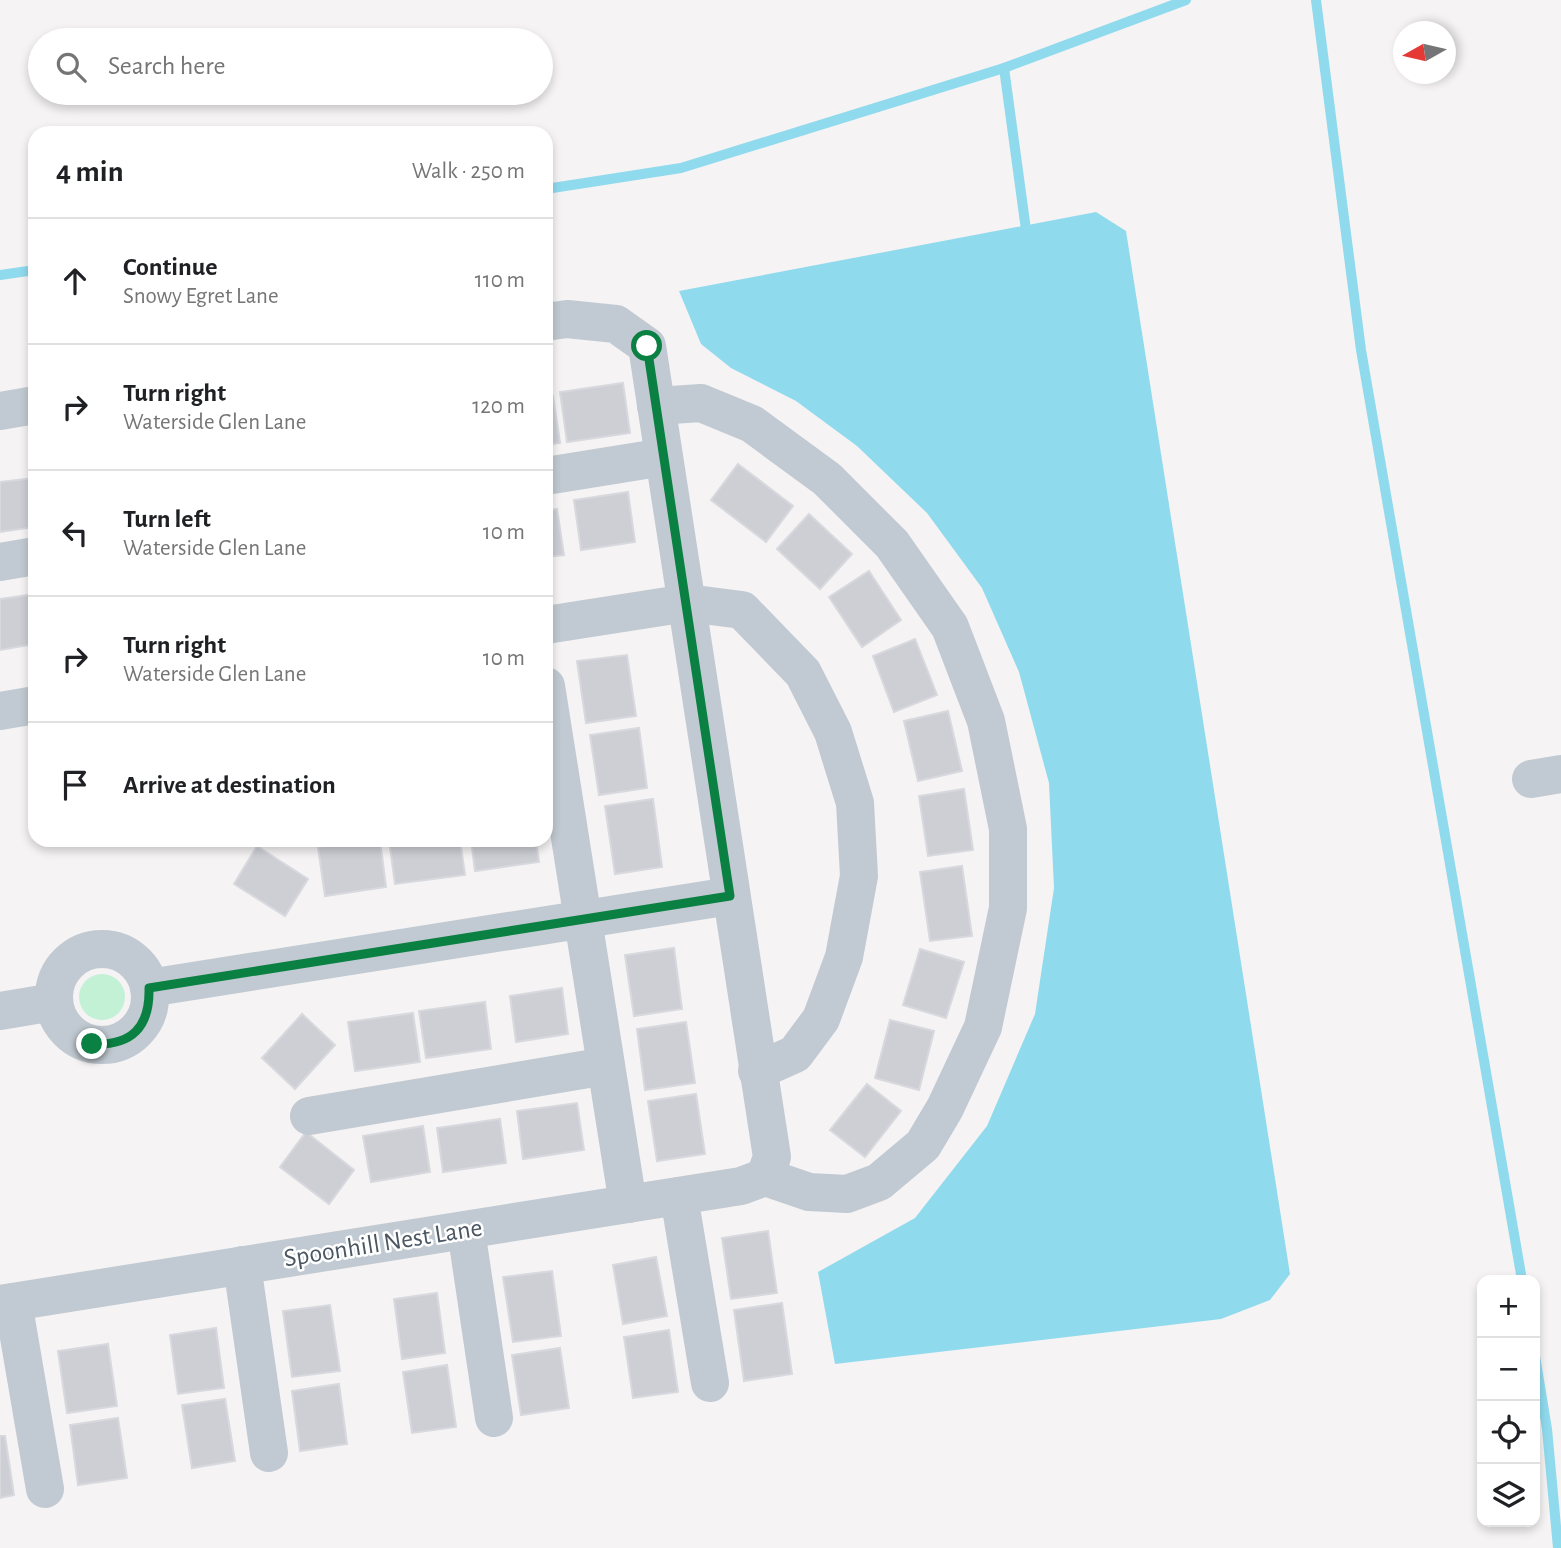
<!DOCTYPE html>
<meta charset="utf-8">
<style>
body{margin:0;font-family:"Alegreya Sans",sans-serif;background:#f6f6f6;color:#202124}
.controls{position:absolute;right:21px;bottom:21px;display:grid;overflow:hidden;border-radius:14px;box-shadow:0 4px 10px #0003}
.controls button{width:63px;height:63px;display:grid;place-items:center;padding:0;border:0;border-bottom:2px solid #e0e0e0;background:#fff;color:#202124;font:35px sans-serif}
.compass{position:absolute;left:1393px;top:21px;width:63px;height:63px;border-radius:50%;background:#fff;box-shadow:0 4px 10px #0003;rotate:262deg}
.stop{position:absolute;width:21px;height:21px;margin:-16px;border:5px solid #0b8043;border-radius:50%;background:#fff}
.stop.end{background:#0b8043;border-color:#fff;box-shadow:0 2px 7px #0008}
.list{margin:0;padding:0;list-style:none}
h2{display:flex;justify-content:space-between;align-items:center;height:91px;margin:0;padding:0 28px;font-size:30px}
h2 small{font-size:23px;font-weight:400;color:#757577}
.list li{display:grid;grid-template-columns:46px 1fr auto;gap:21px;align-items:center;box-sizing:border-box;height:126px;padding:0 28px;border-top:2px solid #e0e0e0}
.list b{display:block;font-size:26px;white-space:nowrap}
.list p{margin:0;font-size:23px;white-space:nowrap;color:#757577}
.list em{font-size:23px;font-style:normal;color:#757577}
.icon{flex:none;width:38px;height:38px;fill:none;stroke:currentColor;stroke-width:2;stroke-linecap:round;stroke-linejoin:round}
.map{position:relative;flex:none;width:1561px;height:1548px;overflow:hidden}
.search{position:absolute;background:#fff;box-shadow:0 4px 10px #0003;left:28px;top:28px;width:525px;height:77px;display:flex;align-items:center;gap:18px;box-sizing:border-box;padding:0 24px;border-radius:38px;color:#757577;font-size:26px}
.panel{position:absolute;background:#fff;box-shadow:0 4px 10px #0003;left:28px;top:126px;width:525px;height:721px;border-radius:21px}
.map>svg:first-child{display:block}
.green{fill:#c3f1d5}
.water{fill:#90daee}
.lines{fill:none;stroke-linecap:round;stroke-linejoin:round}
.stream{stroke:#90daee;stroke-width:10}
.building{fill:#cdcfd5;stroke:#d7d9de;stroke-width:2}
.minor{stroke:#c1cad2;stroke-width:38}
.route{stroke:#0b8043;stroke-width:9}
.labels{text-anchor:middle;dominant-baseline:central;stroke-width:5;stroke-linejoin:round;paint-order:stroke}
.street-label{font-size:26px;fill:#4a5661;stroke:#fff}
</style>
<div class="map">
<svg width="1561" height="1548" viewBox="0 0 1561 1548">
<rect width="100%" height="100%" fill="#f5f3f3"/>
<circle class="green" cx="102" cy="997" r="23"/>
<path class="water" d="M 1096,212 L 1126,231 L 1290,1274 L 1270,1300 L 1221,1319 L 835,1364 L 818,1272 L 915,1218 L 987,1126 L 1035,1014 L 1054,888 L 1049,783 L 1019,672 L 982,588 L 927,513 L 857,446 L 796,401 L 731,368 L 701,344 L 679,291 Z"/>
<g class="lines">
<g class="stream">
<path d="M 1316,0 L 1361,350 L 1522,1280"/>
<path d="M 1004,68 L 1027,237"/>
<path d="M 546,189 L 681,168 L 1004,68 L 1186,0"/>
<path d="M 0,275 L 35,270"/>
<path d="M 1535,1356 L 1547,1429 L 1558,1548"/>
</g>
</g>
<g class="building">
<path d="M 623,383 L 630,433 L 567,442 L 560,392 Z"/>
<path d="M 553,396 L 560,443 L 546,445 L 546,397 Z"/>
<path d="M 738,464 L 793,506 L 766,542 L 711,500 Z"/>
<path d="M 33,478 L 35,527 L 0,532 L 0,482 Z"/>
<path d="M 628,492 L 635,542 L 581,550 L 574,500 Z"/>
<path d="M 557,509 L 564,555 L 546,557 L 546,511 Z"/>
<path d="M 809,514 L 852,554 L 820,589 L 777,549 Z"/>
<path d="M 869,571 L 901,620 L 862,647 L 829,597 Z"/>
<path d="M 35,594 L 35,644 L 0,650 L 0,599 Z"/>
<path d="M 915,639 L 937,695 L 894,712 L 873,656 Z"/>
<path d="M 627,655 L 636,716 L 586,723 L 577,661 Z"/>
<path d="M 948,711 L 962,771 L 918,781 L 904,721 Z"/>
<path d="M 639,728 L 647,788 L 599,795 L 590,735 Z"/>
<path d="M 964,789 L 973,850 L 928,856 L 919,796 Z"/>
<path d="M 653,799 L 662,867 L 615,874 L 605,806 Z"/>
<path d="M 367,840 L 380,840 L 386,887 L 325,896 L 318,847 Z"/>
<path d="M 389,840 L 460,840 L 465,875 L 395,884 Z"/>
<path d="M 471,840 L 536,840 L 539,862 L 475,871 Z"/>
<path d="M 257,846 L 308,879 L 285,916 L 234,884 Z"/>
<path d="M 962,866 L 972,936 L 930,941 L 920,872 Z"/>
<path d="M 674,948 L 682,1009 L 634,1016 L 625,955 Z"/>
<path d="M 920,949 L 964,962 L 946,1018 L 903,1005 Z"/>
<path d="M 562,988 L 568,1034 L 516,1042 L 510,996 Z"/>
<path d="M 485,1002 L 491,1049 L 426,1058 L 419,1011 Z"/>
<path d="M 413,1013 L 420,1062 L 355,1071 L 348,1022 Z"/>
<path d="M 302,1014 L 335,1045 L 295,1089 L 262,1058 Z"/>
<path d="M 890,1020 L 934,1031 L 919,1090 L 875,1078 Z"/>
<path d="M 686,1022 L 695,1083 L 645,1090 L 637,1029 Z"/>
<path d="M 867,1084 L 901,1111 L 865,1157 L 830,1130 Z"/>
<path d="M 696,1094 L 705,1154 L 657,1161 L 648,1101 Z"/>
<path d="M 577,1103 L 584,1150 L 523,1159 L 517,1111 Z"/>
<path d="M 500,1119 L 506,1163 L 443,1172 L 437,1128 Z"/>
<path d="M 423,1126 L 430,1172 L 371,1182 L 363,1136 Z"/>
<path d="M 306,1132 L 354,1170 L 329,1204 L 280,1167 Z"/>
<path d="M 768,1231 L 777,1293 L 731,1299 L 722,1238 Z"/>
<path d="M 656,1257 L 667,1316 L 623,1324 L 613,1265 Z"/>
<path d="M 552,1271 L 561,1336 L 513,1342 L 503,1277 Z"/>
<path d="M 437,1293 L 445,1353 L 402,1359 L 394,1299 Z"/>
<path d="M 782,1303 L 792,1374 L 744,1381 L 734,1310 Z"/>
<path d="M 330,1305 L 340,1371 L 292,1377 L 283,1311 Z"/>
<path d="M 216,1328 L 224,1388 L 178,1394 L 170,1335 Z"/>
<path d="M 669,1330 L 678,1392 L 633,1398 L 624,1337 Z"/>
<path d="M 108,1344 L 117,1406 L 67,1413 L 58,1351 Z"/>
<path d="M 560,1348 L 569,1408 L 521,1415 L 512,1355 Z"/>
<path d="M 447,1365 L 456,1427 L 412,1433 L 403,1372 Z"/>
<path d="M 339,1384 L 347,1444 L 300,1451 L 292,1391 Z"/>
<path d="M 225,1399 L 235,1461 L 192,1468 L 182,1405 Z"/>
<path d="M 118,1418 L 127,1478 L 78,1485 L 70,1425 Z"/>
<path d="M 0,1436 L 5,1436 L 14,1495 L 0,1498 Z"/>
</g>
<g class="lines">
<g class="minor">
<path d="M 546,322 L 567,319 L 616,324 L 647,346 L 772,1157 L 765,1177"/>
<path d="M 656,406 L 701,403 L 752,424 L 827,479 L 892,544 L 950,627 L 986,721 L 1008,829 L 1008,908 L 983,1027 L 945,1108 L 923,1145 L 879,1182 L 847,1194 L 809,1192 L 765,1177"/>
<path d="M 0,411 L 35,405"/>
<path d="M 546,476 L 664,457"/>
<path d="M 0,562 L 35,556"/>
<path d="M 546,625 L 687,603 L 742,610 L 803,673 L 833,732 L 855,803 L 859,876 L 844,957 L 821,1019 L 795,1054 L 757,1071"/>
<path d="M 546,686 L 628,1204"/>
<path d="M 0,711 L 35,705"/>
<path d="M 1531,779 L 1561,774"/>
<circle cx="102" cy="997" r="48"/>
<path d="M 149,988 L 730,896"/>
<path d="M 0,1011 L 54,1002"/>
<path d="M 309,1116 L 606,1066"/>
<path d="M 679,1196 L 710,1383"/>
<path d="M 466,1230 L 494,1418"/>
<path d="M 242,1265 L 269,1453"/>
<path d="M 13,1302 L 45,1489"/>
<path d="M 0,1304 L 741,1186 L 765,1177"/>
</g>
</g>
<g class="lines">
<path class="route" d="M 92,1044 C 132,1046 150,1027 149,988 L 730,896 L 647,346"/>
</g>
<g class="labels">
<g class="street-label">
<text transform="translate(383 1243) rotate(-9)">Spoonhill Nest Lane</text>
</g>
</g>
</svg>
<div class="controls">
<button>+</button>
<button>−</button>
<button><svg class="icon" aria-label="locate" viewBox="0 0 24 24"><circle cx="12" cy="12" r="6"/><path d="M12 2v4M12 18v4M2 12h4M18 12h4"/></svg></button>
<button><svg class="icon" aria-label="layers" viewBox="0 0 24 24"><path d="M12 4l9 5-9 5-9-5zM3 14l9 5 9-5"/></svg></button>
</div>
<svg class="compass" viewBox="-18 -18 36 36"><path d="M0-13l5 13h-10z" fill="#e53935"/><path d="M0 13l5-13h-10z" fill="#757577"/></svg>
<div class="stop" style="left:647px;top:346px"></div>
<div class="stop end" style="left:92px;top:1044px"></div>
<div class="search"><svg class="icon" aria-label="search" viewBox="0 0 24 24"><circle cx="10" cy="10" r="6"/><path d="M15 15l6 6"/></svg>Search here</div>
<section class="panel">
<h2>4 min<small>Walk · 250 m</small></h2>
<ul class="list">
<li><svg class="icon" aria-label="ahead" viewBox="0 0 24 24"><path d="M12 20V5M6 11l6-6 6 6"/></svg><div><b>Continue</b><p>Snowy Egret Lane</p></div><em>110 m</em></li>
<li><svg class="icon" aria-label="right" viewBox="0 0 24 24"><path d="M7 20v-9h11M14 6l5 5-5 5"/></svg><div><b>Turn right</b><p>Waterside Glen Lane</p></div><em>120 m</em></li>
<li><svg class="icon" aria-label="left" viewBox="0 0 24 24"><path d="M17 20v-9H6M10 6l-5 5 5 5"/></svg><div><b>Turn left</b><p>Waterside Glen Lane</p></div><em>10 m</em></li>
<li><svg class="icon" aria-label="right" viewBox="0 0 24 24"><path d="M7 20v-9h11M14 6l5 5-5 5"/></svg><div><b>Turn right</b><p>Waterside Glen Lane</p></div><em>10 m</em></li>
<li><svg class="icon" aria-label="arrive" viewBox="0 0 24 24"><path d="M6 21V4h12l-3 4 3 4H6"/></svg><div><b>Arrive at destination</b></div></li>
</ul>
</section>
</div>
